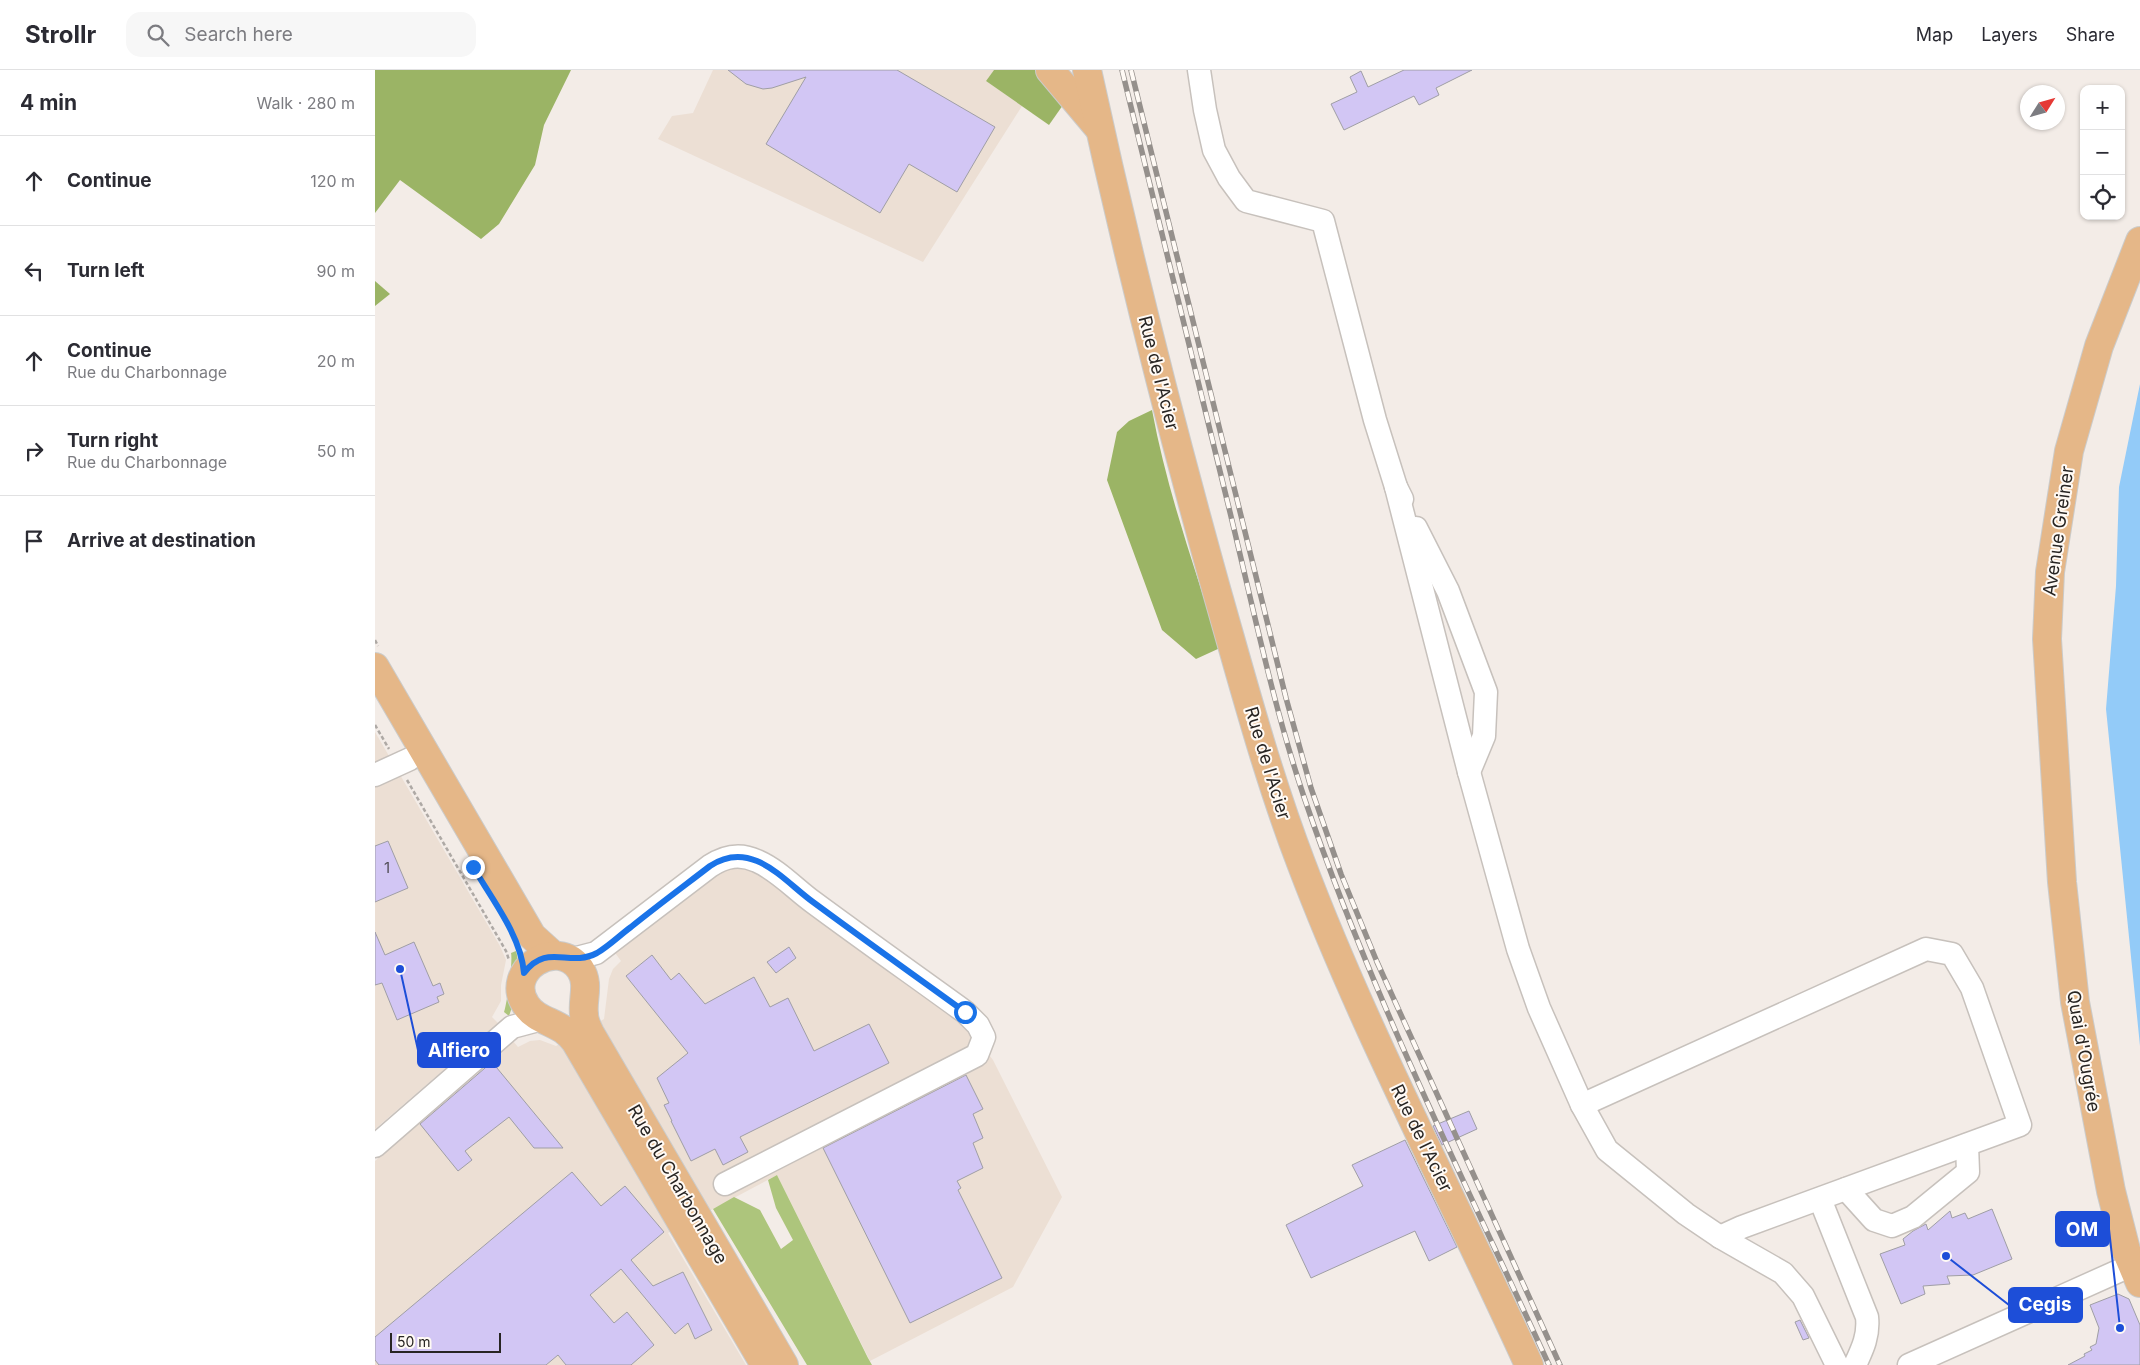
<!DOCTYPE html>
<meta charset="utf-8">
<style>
body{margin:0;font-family:Inter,sans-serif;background:#f7f7f7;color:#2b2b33}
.controls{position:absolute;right:15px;top:15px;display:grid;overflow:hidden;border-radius:10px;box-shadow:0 1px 4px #0004}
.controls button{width:45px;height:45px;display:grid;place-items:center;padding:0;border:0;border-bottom:1px solid #e1e1e2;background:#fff;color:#2b2b33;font:25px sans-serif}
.compass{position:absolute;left:1645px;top:15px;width:45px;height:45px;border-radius:50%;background:#fff;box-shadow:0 1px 4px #0004;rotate:53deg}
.scale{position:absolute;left:15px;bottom:12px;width:111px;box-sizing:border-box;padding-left:5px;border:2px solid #282523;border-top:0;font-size:14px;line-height:18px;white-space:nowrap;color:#282523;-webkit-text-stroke:4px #fffaf5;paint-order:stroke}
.stop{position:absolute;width:15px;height:15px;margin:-11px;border:4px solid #1a73e8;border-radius:50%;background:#fff}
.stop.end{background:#1a73e8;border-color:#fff;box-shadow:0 1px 5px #0008}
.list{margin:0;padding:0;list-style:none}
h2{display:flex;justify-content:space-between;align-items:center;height:65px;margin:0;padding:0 20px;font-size:21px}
h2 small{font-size:16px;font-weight:400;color:#7c7c81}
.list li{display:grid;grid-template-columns:32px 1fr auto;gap:15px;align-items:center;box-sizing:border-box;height:90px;padding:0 20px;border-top:1px solid #e1e1e2}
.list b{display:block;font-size:19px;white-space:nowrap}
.list p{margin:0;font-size:16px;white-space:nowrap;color:#7c7c81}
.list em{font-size:16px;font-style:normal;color:#7c7c81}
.icon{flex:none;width:28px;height:28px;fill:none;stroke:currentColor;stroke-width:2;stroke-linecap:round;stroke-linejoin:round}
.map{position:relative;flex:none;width:1765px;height:1295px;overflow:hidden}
header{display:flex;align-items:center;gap:30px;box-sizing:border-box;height:70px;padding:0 25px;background:#fff;border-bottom:1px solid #e1e1e2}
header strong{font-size:24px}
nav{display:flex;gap:28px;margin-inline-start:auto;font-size:18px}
.search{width:350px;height:45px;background:#f7f7f7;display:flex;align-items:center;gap:12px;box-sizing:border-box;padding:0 18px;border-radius:15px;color:#7c7c81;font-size:19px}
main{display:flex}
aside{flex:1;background:#fff}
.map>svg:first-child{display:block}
.built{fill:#ecdfd4}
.green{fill:#adc57c}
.forest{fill:#9bb465}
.water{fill:#93cbf8}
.building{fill:#d2c6f4;stroke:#9f9ea5}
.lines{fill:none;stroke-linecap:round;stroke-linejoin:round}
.minor-casing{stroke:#c7c1bc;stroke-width:25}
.major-casing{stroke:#cbcbca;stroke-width:30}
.path{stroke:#aea9a5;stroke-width:2.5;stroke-dasharray:4 2.5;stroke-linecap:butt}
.minor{stroke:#fff;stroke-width:22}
.major{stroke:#e5b788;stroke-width:28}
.rail-casing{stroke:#95908c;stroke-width:5.5}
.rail{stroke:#fffaf5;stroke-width:4;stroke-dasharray:11;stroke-linecap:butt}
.route{stroke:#1a73e8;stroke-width:6}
.labels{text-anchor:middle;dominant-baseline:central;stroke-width:4;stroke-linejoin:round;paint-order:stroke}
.number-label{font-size:15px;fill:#524d57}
.street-label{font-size:18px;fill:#282523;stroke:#fffaf5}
.leader{fill:none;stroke:#1d4ed8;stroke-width:2}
.callout-dot{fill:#1d4ed8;stroke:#fffaf5;stroke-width:2}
.callout{fill:#1d4ed8;stroke:#1d4ed8;stroke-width:2}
.callout-label{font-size:19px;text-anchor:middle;font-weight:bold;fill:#fff}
</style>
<header>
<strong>Strollr</strong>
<div class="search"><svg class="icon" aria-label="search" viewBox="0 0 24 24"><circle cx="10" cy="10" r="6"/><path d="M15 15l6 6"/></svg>Search here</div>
<nav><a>Map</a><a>Layers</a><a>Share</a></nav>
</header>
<main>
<aside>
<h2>4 min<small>Walk · 280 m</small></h2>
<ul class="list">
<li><svg class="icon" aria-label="ahead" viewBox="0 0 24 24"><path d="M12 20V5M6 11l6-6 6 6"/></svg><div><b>Continue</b></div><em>120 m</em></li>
<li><svg class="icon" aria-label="left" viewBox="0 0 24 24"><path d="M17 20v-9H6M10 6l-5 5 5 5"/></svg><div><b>Turn left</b></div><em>90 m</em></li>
<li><svg class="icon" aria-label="ahead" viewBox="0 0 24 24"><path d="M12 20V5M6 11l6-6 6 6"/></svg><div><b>Continue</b><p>Rue du Charbonnage</p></div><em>20 m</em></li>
<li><svg class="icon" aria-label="right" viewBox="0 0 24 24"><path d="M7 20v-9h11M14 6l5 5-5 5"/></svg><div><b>Turn right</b><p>Rue du Charbonnage</p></div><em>50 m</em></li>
<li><svg class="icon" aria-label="arrive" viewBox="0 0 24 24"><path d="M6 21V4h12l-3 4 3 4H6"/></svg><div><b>Arrive at destination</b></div></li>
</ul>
</aside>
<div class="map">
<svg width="1765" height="1295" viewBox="0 0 1765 1295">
<rect width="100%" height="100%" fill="#f3ece7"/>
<g class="built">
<path d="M 338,0 L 619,0 L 611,11 L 647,36 L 548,192 L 283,69 L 297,46 L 318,43 Z"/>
<path d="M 0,662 L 125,876 L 131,890 L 126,915 L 126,931 L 117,947 L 123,953 L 0,1059 Z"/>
<path d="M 347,797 L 377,798 L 590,954 L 618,990 L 687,1127 L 638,1217 L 495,1291 L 402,1105 L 293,1163 L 371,1295 L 0,1295 L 0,1091 L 137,970 L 143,977 L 155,971 L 165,970 L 181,976 L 229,949 L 234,909 L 238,899 L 246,891 L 238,880 Z"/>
</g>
<g class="green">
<path d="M 141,881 C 146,897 140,931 134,946 L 129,942 C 132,933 138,892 136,883 Z"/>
<path d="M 402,1105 L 493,1288 L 497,1295 L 432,1295 L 338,1139 L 359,1127 L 385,1140 L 406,1179 L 418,1170 L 401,1138 L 393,1110 Z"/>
</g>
<g class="forest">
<path d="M 0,0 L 196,0 L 169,55 L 160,95 L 124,154 L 106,169 L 25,110 L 0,143 Z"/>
<path d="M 619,0 L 664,0 L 688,35 L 674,55 L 611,11 Z"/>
<path d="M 0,211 L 15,224 L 0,236 Z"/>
<path d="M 777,340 C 792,421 820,499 845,578 L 821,589 L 787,560 L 732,410 L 742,362 L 754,351 Z"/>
</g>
<path class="water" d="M 1765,314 L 1765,976 L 1731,639 L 1741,516 L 1744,417 Z"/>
<g class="building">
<path d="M 353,0 L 522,0 L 620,57 L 582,122 L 534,94 L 505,143 L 391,74 L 431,7 L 397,18 L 388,19 L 371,14 Z"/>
<path d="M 1029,0 L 1097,0 L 1061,18 L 1064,25 L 1044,35 L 1039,26 L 969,60 L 956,34 L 982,22 L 975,7 L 986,1 L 993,17 Z"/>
<path d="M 13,771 L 33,818 L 0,832 L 0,776 Z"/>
<path d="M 0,862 L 10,885 L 39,872 L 58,916 L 65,913 L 69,924 L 62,927 L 64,932 L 22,950 L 7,913 L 0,915 Z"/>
<path d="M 414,877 L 421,888 L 401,903 L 392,892 Z"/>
<path d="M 277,885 L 296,910 L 304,903 L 330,934 L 379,907 L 395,937 L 413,928 L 439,981 L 494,954 L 514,993 L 365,1067 L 373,1082 L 348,1095 L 340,1079 L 316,1091 L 296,1051 L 297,1051 L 289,1035 L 294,1033 L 282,1008 L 313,983 L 251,906 Z"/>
<path d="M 117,992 L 188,1078 L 159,1078 L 134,1047 L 90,1081 L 97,1090 L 83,1101 L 45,1054 Z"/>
<path d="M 591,1005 L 608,1039 L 598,1044 L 608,1068 L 598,1073 L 608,1098 L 582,1111 L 586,1118 L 583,1120 L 627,1208 L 535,1253 L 448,1078 Z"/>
<path d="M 1094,1041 L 1102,1059 L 1067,1075 L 1058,1056 Z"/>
<path d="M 1030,1070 L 1082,1177 L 1054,1191 L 1040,1161 L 936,1208 L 911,1155 L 988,1116 L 977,1095 Z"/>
<path d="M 197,1102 L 226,1136 L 250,1116 L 289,1162 L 256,1190 L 278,1216 L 308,1202 L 337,1260 L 320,1269 L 313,1253 L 300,1264 L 246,1199 L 215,1225 L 239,1253 L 252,1242 L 279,1275 L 256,1295 L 191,1295 L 183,1285 L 171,1295 L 4,1295 L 0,1290 L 0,1267 Z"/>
<path d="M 1617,1139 L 1637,1189 L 1598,1205 L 1572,1206 L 1575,1214 L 1548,1216 L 1550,1224 L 1526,1234 L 1505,1184 L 1530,1175 L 1528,1169 L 1538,1161 L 1551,1154 L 1553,1160 L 1575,1141 L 1577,1148 L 1590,1143 L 1593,1149 Z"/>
<path d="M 1743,1224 L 1754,1229 L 1765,1255 L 1765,1295 L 1693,1295 L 1710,1286 L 1709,1284 L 1717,1280 L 1715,1277 L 1721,1274 L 1724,1258 L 1715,1235 Z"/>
<path d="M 1425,1250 L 1434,1268 L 1428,1270 L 1420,1252 Z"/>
</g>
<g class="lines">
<g class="minor-casing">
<g id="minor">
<path d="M 824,0 L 830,40 L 839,80 L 854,108 L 871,131 L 948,151 L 1000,350 L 1021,417 L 1027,429"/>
<path d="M 1021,417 L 1094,702 L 1143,879 L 1164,938 L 1207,1035 L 1232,1080 L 1311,1144 L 1345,1167 L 1408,1203 L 1428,1226 L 1462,1295"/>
<path d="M 1041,458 L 1073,521 L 1111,622 L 1109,666 L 1094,702"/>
<path d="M 0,705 L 35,689"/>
<path d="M 194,890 L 221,883 L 335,796 C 350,786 365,783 382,791 C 403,800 420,819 438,832 C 488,869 539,905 590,942 L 603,955 L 609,967 L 602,985 L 350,1114"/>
<path d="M 1207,1035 L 1551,879 L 1577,884 L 1597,918 L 1645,1055 L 1367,1157 L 1345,1167"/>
<path d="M 0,1076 L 137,957 L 167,949"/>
<path d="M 1471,1119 L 1499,1150 L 1517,1156 L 1538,1147 L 1593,1102 L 1592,1075"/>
<path d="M 1445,1129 L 1492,1247 C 1494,1265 1488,1278 1480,1295"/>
<path d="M 1534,1295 L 1757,1195"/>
</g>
</g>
<g class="major-casing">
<g id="major">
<path d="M 675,0 L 722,56"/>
<path d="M 712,0 C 750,175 794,350 842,522 C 868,613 892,704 926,793 C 991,965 1078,1127 1154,1295"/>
<path d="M 1765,171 L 1724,276 L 1694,381 L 1675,502 L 1672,569 L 1687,812 L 1700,932 L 1736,1121 L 1751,1180 L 1765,1213"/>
<path d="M 0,597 L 157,866 L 178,885"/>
<path d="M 390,1295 L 200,971 C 197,967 193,963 189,960 C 176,951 160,949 151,935 C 128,901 182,866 205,899 C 215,914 207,929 209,944 C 209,951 212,957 215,963 L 409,1295"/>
</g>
</g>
<g class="path">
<path d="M 0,570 L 3,576"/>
<path d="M 0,655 L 14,679"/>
<path d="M 32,710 L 131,881 L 134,890"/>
</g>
<use href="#minor" class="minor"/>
<use href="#major" class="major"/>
<g class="rail-casing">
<g id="rail">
<path d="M 747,0 C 782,145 818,289 853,434 C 877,532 897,632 929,727 C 995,922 1088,1108 1174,1295"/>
<path d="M 756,0 L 911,628 L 936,718 L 966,804 L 1002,892 L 1185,1295"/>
</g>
</g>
<use href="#rail" class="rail"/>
</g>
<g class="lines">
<path class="route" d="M 98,797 C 117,829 146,866 149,903 C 172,872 194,898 222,883 C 234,876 245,865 256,857 C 282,836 309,816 335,796 C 350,786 365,784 382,791 C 403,800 420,819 438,832 C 488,869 539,905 590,942"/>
</g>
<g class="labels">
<g class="number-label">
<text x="12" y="797">1</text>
</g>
<g class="street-label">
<text transform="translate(784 303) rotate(76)">Rue de l'Acier</text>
<text transform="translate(1683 461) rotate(-82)">Avenue Greiner</text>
<text transform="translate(893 693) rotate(73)">Rue de l'Acier</text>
<text transform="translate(1709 981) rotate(80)">Quai d'Ougrée</text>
<text transform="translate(1047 1068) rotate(64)">Rue de l'Acier</text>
<text transform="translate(303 1114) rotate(60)">Rue du Charbonnage</text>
</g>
</g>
<path class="leader" d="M25 899L43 980M1745 1258L1734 1159M1571 1186L1634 1235"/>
<g class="callout-dot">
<circle cx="25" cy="899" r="5"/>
<circle cx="1745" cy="1258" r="5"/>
<circle cx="1571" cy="1186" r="5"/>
</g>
<g class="callout">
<rect x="43" y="963" width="82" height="34" rx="5"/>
<rect x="1681" y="1142" width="53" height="34" rx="5"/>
<rect x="1634" y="1218" width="73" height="34" rx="5"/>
</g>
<g class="callout-label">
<text x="84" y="987">Alfiero</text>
<text x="1707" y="1166">OM</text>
<text x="1670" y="1241">Cegis</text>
</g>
</svg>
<div class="controls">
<button>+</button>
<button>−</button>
<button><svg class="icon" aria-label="locate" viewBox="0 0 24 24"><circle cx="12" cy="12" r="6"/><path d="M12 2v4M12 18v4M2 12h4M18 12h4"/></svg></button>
</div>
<svg class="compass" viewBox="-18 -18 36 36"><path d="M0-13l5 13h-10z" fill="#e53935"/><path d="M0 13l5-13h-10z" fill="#7c7c81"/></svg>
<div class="scale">50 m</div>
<div class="stop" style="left:590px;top:942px"></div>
<div class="stop end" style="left:98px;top:797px"></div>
</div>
</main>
